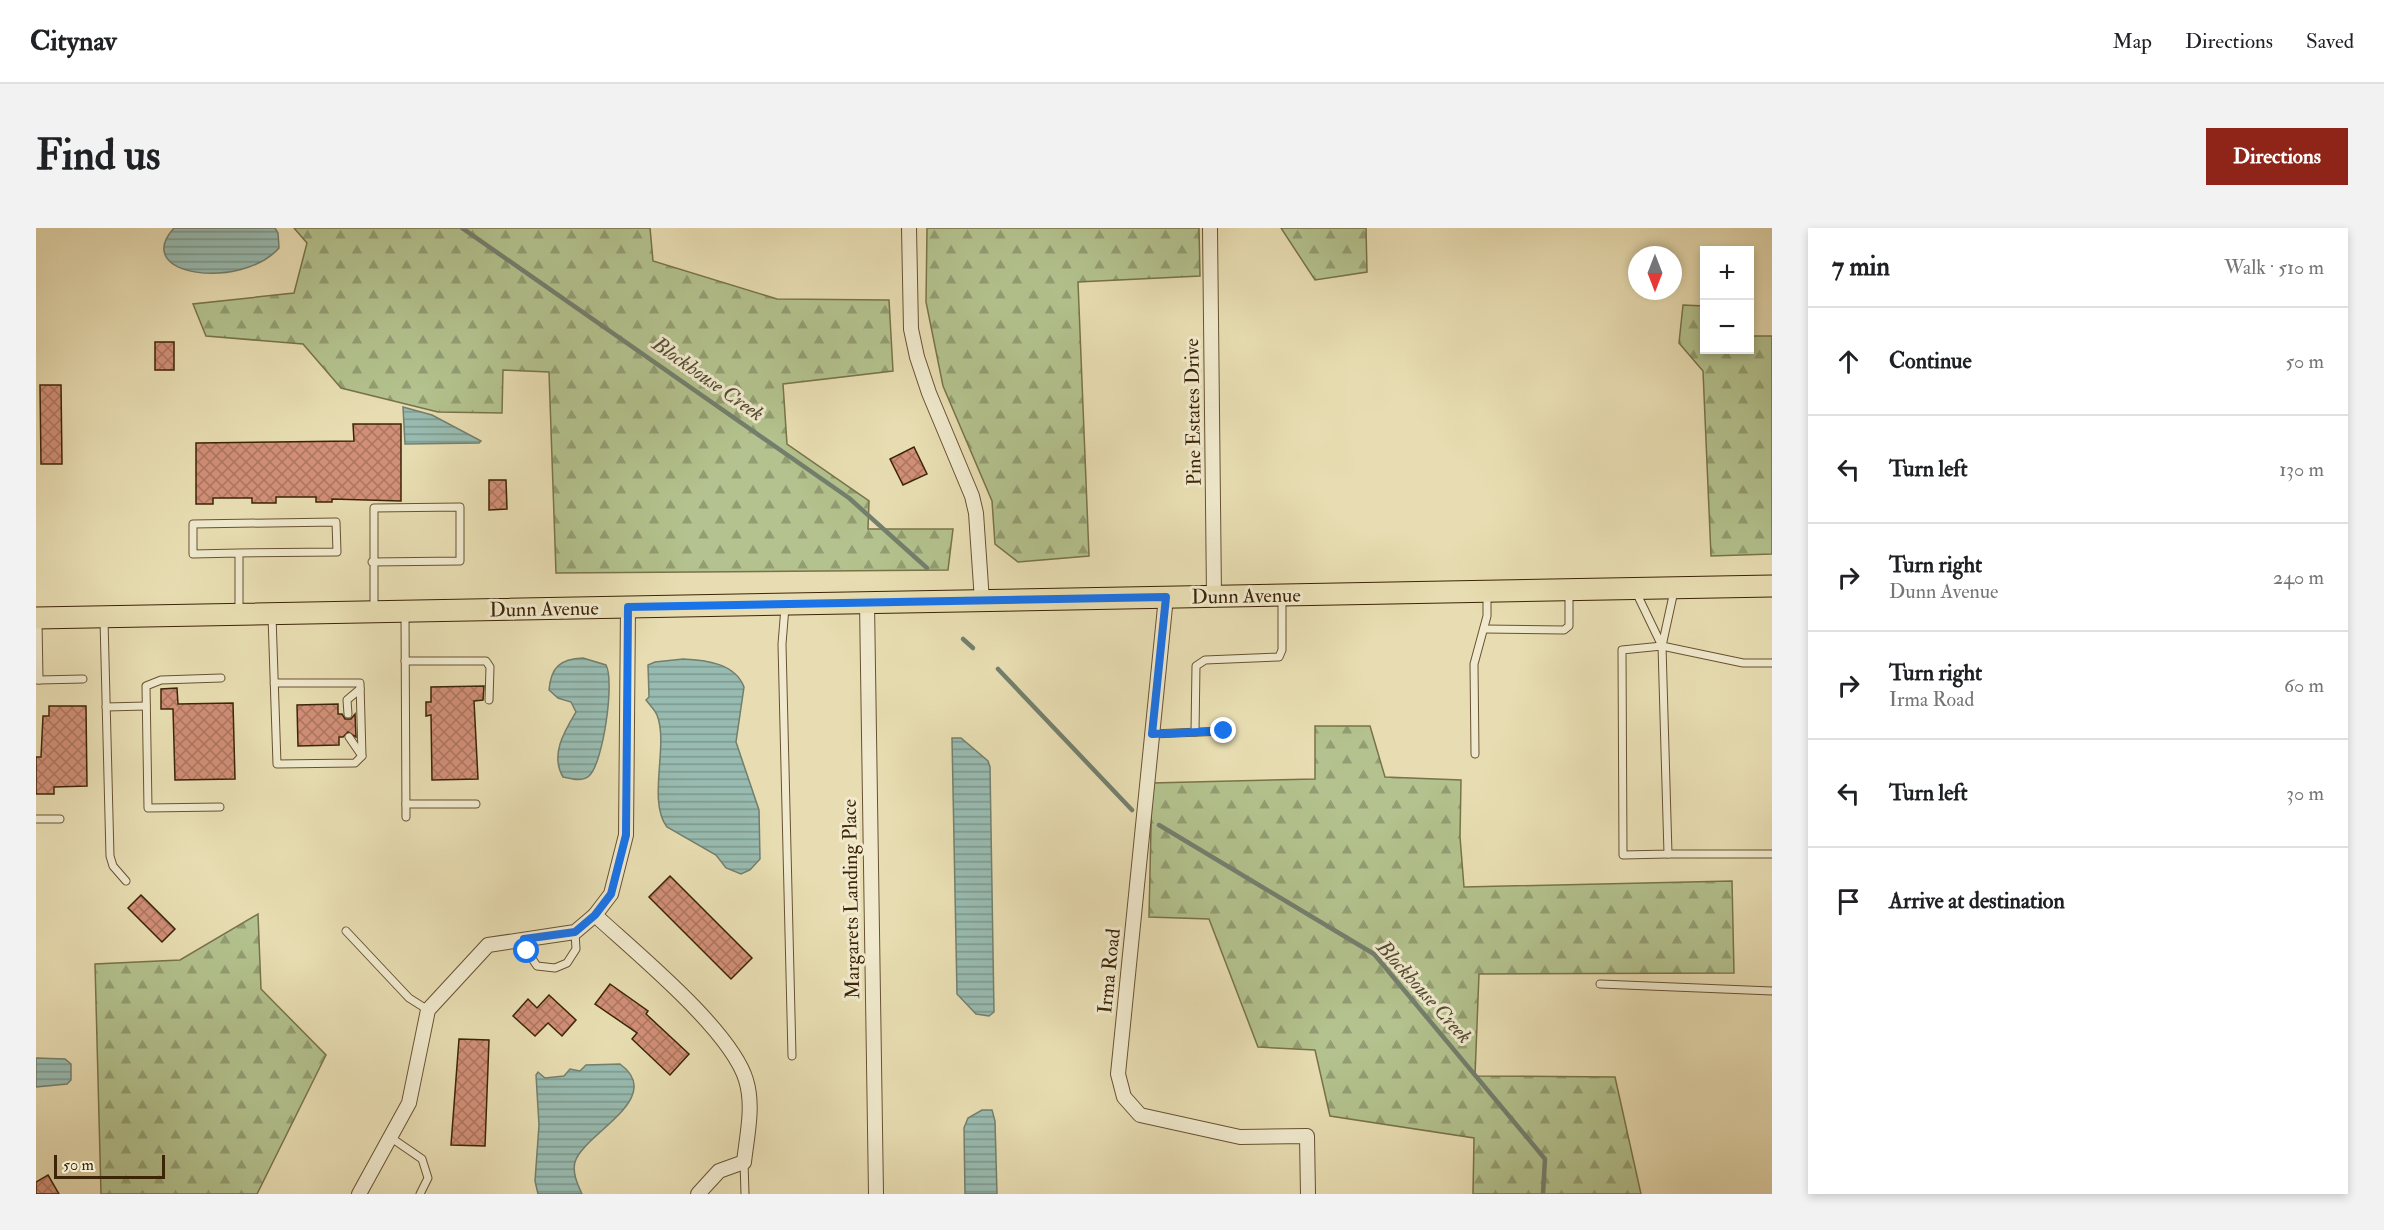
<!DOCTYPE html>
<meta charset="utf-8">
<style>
body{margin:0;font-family:"IM FELL Double Pica",serif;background:#f2f2f2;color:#202124}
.controls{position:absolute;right:18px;top:18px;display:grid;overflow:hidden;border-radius:0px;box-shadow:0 3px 9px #0003}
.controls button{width:54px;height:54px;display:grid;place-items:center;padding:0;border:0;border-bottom:2px solid #e0e0e0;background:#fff;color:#202124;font:30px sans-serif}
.compass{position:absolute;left:1592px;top:18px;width:54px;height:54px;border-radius:50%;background:#fff;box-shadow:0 3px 9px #0003;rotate:180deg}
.scale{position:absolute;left:18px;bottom:15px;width:111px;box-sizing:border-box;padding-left:6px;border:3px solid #3c2407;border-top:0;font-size:16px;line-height:21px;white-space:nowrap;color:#3c2407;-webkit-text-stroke:4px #f0e9cd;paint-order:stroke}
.stop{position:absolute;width:18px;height:18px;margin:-14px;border:4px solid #1a73e8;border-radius:50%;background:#fff}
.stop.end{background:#1a73e8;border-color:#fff;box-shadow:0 2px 6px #0008}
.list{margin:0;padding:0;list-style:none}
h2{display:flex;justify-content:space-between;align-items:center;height:78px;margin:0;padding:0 24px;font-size:26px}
h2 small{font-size:20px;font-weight:400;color:#757577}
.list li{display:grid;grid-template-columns:39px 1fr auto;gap:18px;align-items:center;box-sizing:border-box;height:108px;padding:0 24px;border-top:2px solid #e0e0e0}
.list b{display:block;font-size:22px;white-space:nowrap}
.list p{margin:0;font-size:20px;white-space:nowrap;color:#757577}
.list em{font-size:20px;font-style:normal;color:#757577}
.icon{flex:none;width:33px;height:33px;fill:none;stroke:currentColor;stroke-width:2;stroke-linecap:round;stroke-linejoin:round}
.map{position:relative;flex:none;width:1736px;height:966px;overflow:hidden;border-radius:0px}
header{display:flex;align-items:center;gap:36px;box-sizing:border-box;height:84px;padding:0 30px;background:#fff;border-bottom:2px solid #e0e0e0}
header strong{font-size:28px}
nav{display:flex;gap:33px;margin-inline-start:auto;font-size:21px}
.intro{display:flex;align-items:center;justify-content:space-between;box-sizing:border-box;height:144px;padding:0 36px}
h1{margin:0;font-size:42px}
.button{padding:15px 27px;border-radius:0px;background:#8f2418;color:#fff;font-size:21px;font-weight:700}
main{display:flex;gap:36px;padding:0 36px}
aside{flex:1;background:#fff;border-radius:0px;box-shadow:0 3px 9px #0003}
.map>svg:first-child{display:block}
.forest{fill:url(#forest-firs);stroke:#78734a;stroke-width:1.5}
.water{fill:url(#water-rules);stroke:#737f6d;stroke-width:1.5}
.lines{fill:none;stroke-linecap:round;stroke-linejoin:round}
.stream{stroke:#737f6d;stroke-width:4.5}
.building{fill:url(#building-cross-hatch);stroke:#3c2407;stroke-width:1.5}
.service-casing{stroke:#675232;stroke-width:9}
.minor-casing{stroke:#675232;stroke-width:16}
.primary-casing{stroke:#3c2407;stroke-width:23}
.service{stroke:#f0e9cd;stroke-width:7}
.minor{stroke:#f0e9cd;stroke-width:14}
.primary{stroke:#e8ddb2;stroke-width:21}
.route{stroke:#1a73e8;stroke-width:8}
.labels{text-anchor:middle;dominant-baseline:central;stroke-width:6;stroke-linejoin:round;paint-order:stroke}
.street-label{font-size:20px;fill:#3c2407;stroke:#f0e9cd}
.water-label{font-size:21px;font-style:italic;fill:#534a32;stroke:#f0e9cd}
</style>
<header>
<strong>Citynav</strong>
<nav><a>Map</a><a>Directions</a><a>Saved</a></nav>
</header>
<div class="intro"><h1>Find us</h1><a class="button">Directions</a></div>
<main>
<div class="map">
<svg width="1736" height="966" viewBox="0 0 1736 966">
<defs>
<pattern id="forest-firs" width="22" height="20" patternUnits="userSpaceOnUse" patternTransform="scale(1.5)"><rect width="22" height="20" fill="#b3c28e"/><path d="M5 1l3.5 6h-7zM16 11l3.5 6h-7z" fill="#939d72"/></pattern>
<pattern id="water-rules" width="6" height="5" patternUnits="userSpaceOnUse" patternTransform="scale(1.5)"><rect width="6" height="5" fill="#98bbb1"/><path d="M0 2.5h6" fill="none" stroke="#7d988e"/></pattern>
<pattern id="building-cross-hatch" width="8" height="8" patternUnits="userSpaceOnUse" patternTransform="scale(1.5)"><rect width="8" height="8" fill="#d18f77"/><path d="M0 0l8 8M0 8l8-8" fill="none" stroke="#ab7560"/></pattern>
</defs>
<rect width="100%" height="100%" fill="#e8ddb2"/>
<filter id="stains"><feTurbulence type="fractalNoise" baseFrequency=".00333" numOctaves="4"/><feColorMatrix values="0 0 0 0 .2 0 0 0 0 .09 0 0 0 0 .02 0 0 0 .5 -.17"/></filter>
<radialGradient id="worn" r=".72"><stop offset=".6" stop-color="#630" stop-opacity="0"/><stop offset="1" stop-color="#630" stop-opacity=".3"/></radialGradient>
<g class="forest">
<path d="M 258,0 L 614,0 L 617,33 L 741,71 L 853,72 L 857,143 L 747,156 L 751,216 L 833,273 L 832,301 L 917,301 L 912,342 L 520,345 L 513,144 L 467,142 L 466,185 L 402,184 L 305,160 L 267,116 L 170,108 L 157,76 L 258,65 L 271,15 Z"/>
<path d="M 891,0 L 1163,0 L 1164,48 L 1042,54 L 1053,328 L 982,334 L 959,316 L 956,273 L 907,158 L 890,74 Z"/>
<path d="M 1245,0 L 1330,0 L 1331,44 L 1279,52 Z"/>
<path d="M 1647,77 L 1668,78 L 1668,122 L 1714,122 L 1714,108 L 1736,108 L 1736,326 L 1675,328 L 1667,143 L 1643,115 Z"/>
<path d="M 1279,498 L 1334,498 L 1349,549 L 1425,552 L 1424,609 L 1428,659 L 1696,653 L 1698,745 L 1443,746 L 1439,848 L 1579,849 L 1605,966 L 1437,966 L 1438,910 L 1294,888 L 1279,822 L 1222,819 L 1173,691 L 1113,689 L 1116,555 L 1279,551 Z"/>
<path d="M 222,686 L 225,761 L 290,827 L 221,966 L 65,966 L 59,736 L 144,732 Z"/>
</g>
<g class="water">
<path d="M 138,0 L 239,0 L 242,5 L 243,20 C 206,62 94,49 138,0 Z"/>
<path d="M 367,179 L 396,187 L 445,213 L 443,215 L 369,216 Z"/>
<path d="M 547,430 L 570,437 C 579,453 567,536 553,548 C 546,554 536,551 527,549 C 514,527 528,504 540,484 L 535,474 L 522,470 L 513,462 C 515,439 524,431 547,430 Z"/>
<path d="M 647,431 C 669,432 699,435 708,459 L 700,514 L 723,582 L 724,631 L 714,642 L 705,646 L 690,640 L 680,627 L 631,599 C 611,573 633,517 621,487 C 619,482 613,476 610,472 L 613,469 L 612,437 L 619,434 Z"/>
<path d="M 916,510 L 925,510 L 952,533 L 954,539 L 958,784 L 953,788 L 940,786 L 921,766 Z"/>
<path d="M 0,830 L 29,831 L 35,836 L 35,852 L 31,856 L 0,859 Z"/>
<path d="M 584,836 C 631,870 547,906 539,934 C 536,945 542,957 546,966 L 502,966 L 499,953 L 503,897 L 500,847 L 502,844 L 509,850 L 528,848 L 534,841 L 544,843 L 550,837 Z"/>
<path d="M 946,882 L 956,882 L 959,893 L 961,966 L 929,966 L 928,900 L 932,890 Z"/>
</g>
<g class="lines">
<g class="stream">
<path d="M 426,0 L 813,270 L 891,340"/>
<path d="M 927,411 L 937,420"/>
<path d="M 962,441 L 1096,582"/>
<path d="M 1123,597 L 1338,726 L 1509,931 L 1507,966"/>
</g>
</g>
<g class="building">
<rect x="119" y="114" width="19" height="28"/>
<path d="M 4,157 L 25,157 L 26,236 L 5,236 Z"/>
<path d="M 317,196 L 365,196 L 365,273 L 296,271 L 296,274 L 280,274 L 280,269 L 240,269 L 240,275 L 216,275 L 216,270 L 177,270 L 177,276 L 160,276 L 160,215 L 318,213 Z"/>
<path d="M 878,219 L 891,246 L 867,257 L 854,231 Z"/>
<path d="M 453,252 L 470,252 L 471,281 L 453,282 Z"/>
<path d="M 448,458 L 447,472 L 438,473 L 442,551 L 396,552 L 395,487 L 390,488 L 390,474 L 395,474 L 395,459 Z"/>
<path d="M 141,460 L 142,476 L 197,475 L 199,551 L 139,552 L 137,481 L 125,481 L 125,461 Z"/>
<path d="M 302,476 L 302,486 L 306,486 L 309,491 L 315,491 L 319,486 L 320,509 L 312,504 L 307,509 L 303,509 L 303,517 L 262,518 L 261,477 Z"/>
<path d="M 13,478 L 50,478 L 51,558 L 18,559 L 18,566 L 0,566 L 0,529 L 5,529 L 7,488 L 13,488 Z"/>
<path d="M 634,648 L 716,730 L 695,751 L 613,669 Z"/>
<path d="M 105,667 L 139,701 L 126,714 L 92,680 Z"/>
<path d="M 574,756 L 612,783 L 610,786 L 653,826 L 634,847 L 596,811 L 601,805 L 559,776 Z"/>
<path d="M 513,767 L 540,792 L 526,808 L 512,795 L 499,808 L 477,788 L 492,771 L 501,780 Z"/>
<path d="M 423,811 L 453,812 L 449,918 L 415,917 Z"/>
<path d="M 12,947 L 23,966 L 0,966 L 0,954 Z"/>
</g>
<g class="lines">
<g class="service-casing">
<g id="service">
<path d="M 203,325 L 301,324 L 300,294 L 157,296 L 157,326 L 203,325 L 203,384"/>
<path d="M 336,334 L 424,333 L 424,279 L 338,280 L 338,381"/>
<path d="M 1638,363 L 1626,418 L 1632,626 L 1587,627 L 1586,422 L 1626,418 L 1707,435 L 1736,435"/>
<path d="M 1600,364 L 1626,418"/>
<path d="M 749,379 L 746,416 L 756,828"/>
<path d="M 369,386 L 370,589"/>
<path d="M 236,388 L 241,536 L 319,535 L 326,528 L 324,455 L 238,455"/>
<path d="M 68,392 L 74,628 L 77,638 L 90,653"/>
<path d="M 1448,401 L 1528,402 L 1533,398 L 1533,364"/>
<path d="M 369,433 L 450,433 L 454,439 L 453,472"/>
<path d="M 0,452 L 3,452 L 2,393"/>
<path d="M 3,452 L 47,451"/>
<path d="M 70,479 L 110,478"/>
<path d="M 312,486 L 311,472 L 324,461"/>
<path d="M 1159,504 L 1160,438 L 1169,432 L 1243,429 L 1246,422 L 1246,370"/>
<path d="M 1116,506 L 1188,503"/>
<path d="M 313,509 L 326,528"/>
<path d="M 1439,526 L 1438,436 L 1451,388 L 1451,366"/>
<path d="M 370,576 L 440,576"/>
<path d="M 184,579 L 112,580 L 110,458 L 125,452 L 185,450"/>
<path d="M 0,591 L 24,591"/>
<path d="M 1632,626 L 1736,626"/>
<path d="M 310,703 L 373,770 L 392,782"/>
<path d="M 488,711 L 491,723 L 501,738 L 519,740 L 531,735 L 540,721 L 539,704"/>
<path d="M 1564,756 L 1736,763"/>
<path d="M 354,909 L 386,931 L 392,950 L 384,966"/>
<path d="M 708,934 L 709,966"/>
</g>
</g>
<g class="minor-casing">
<g id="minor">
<path d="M 873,0 L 875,101 L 881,129 L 893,165 L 936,268 L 940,285 L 946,373"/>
<path d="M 1174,0 L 1178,368"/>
<path d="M 1130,369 L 1082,846 L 1088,869 L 1104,887 L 1204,909 L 1271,908 L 1272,966"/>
<path d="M 831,375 L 840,966"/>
<path d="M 559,687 C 599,724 695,802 710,852 C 718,878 711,907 708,934 L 683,943 L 662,966"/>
<path d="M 323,966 L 373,875 L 392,782 L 452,717 L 539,704 L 559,687 L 575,666 L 590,607 L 592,379"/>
</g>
</g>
<g class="primary-casing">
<path id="primary" d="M 0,390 L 1736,358"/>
</g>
<use href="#service" class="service"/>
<use href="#minor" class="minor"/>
<use href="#primary" class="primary"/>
</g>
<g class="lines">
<path class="route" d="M 491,723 L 488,711 L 539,704 L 559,687 L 575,666 L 590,607 L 592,379 L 1130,369 L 1116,506 L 1188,503"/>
</g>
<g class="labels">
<g class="street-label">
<text transform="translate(1157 184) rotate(-91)">Pine Estates Drive</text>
<text transform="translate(1210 368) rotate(-1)">Dunn Avenue</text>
<text transform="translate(508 381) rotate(-1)">Dunn Avenue</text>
<text transform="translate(815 671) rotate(-91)">Margarets Landing Place</text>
<text transform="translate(1073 743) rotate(-84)">Irma Road</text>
</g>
<g class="water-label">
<text transform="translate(672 151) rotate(35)">Blockhouse Creek</text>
<text transform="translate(1388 764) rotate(48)">Blockhouse Creek</text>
</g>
</g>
<rect width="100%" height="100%" filter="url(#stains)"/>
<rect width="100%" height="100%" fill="url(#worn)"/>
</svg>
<div class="controls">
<button>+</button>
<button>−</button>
</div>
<svg class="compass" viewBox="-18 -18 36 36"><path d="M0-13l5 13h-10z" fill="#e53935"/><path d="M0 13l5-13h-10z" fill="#757577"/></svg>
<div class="scale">50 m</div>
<div class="stop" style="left:491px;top:723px"></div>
<div class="stop end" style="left:1188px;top:503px"></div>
</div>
<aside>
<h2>7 min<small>Walk · 510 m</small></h2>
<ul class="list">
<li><svg class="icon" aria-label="ahead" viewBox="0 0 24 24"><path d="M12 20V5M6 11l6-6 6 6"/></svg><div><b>Continue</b></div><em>50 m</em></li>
<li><svg class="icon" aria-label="left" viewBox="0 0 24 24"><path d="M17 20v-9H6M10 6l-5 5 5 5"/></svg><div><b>Turn left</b></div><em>130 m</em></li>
<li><svg class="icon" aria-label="right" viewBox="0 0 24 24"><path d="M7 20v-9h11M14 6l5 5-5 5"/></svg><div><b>Turn right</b><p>Dunn Avenue</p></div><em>240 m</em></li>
<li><svg class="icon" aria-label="right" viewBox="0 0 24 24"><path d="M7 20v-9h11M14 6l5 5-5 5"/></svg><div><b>Turn right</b><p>Irma Road</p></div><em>60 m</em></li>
<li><svg class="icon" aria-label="left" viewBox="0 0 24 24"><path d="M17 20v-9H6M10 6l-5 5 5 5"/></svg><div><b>Turn left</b></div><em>30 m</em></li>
<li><svg class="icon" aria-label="arrive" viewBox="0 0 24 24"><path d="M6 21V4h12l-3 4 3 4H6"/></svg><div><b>Arrive at destination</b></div></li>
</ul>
</aside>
</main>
